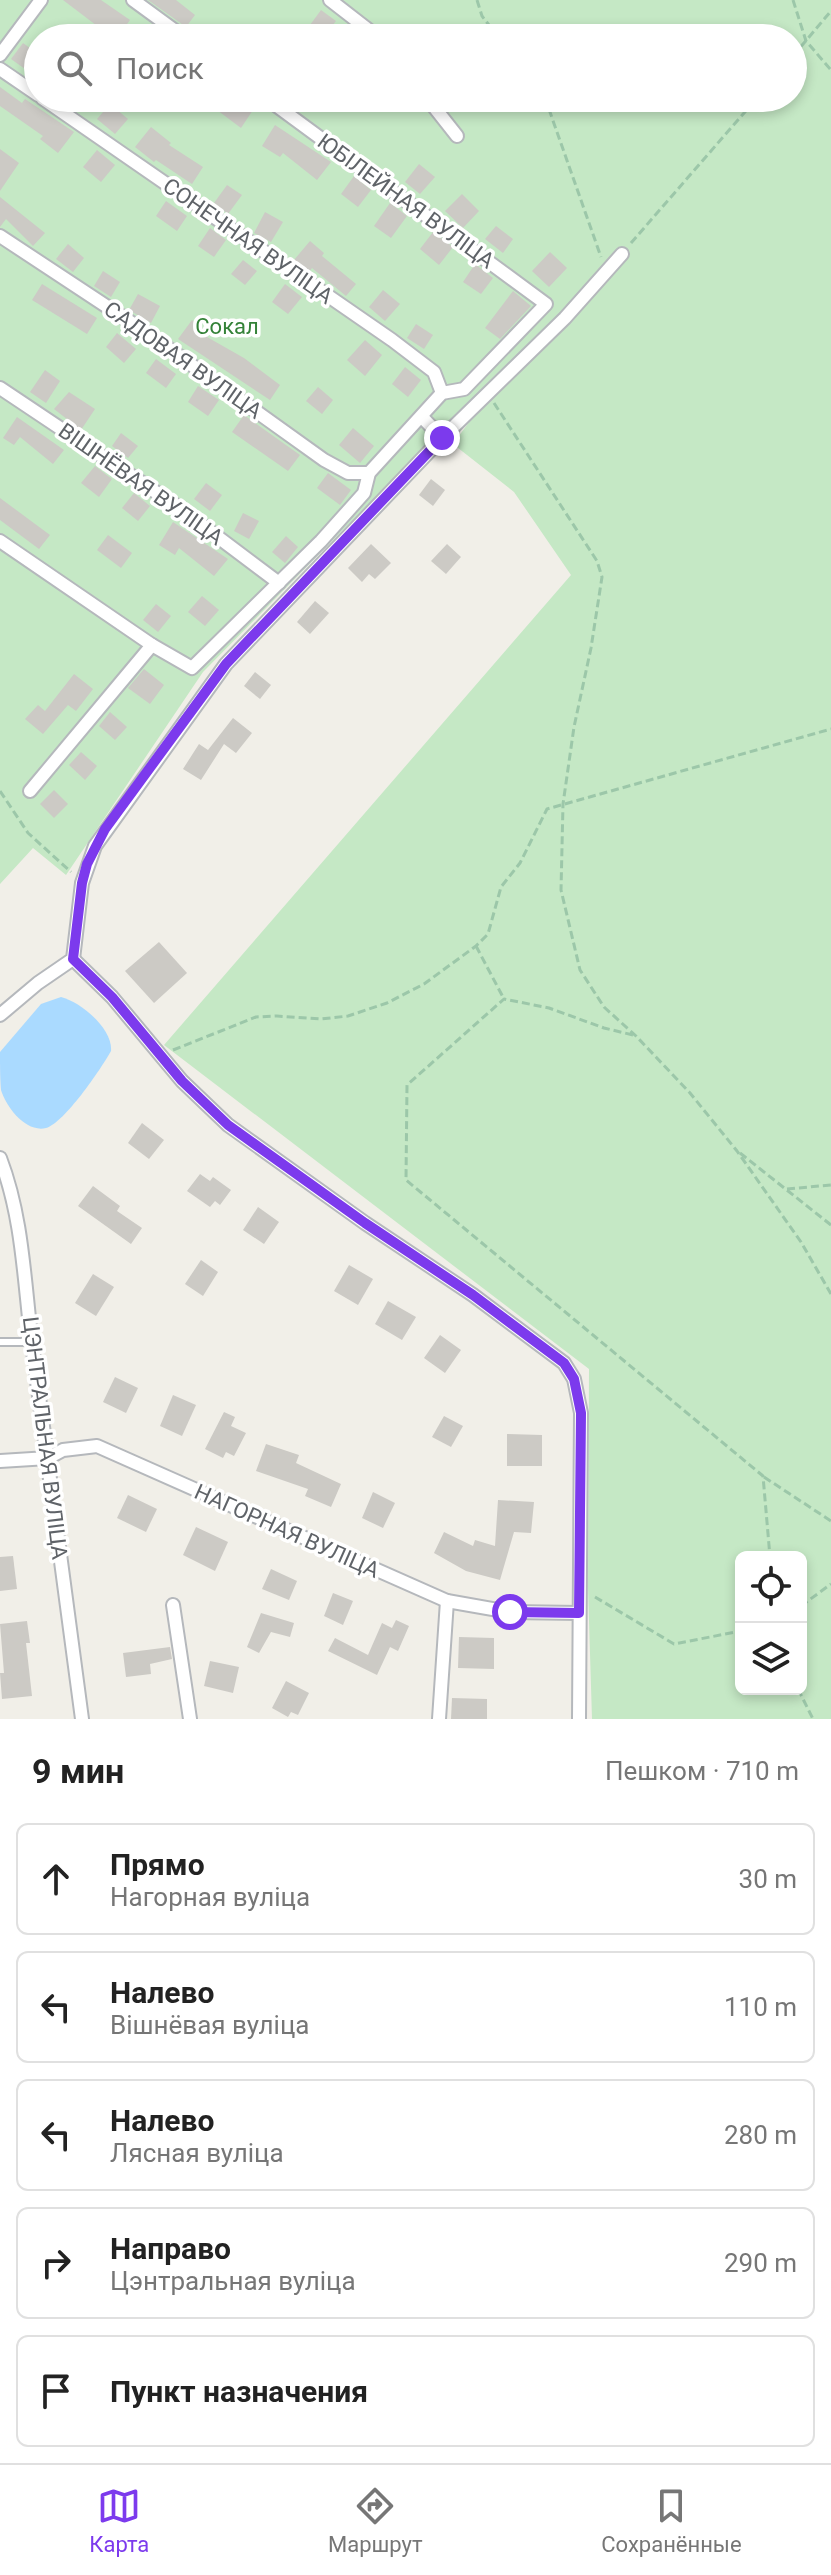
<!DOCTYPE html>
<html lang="ru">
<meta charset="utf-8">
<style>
body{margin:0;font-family:Roboto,sans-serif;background:#f6f6f6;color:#222}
.controls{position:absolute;right:24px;bottom:24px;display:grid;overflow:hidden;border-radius:12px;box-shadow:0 4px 12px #0003}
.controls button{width:72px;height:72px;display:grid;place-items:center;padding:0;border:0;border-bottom:2px solid #e0e0e0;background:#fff;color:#222;font:40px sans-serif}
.stop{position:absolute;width:24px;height:24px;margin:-18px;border:6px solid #7c3aed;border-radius:50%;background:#fff}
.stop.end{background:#7c3aed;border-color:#fff;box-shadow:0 2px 8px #0008}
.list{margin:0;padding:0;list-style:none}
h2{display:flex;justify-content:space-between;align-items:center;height:104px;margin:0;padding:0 32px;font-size:34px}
h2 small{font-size:26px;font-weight:400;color:#767676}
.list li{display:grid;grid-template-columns:52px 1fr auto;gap:24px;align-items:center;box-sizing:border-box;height:112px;margin:0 16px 16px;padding:0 16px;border:2px solid #e0e0e0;border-radius:12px}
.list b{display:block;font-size:30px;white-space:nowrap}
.list p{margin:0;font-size:26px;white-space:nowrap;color:#767676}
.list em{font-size:26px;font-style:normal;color:#767676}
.icon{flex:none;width:44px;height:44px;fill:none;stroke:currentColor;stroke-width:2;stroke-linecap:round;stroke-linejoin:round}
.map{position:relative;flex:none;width:831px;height:1719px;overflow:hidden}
.search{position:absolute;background:#fff;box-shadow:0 4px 12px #0003;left:24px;right:24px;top:24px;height:88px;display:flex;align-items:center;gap:20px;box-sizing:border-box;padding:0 28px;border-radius:44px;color:#767676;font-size:30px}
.sheet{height:744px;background:#fff}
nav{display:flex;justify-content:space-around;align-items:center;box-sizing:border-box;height:112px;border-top:2px solid #e0e0e0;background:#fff;font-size:22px;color:#767676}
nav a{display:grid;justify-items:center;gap:4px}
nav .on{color:#7c3aed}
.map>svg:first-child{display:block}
.green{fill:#c5e8c5;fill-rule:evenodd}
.water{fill:#aadaff}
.building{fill:#cccac5}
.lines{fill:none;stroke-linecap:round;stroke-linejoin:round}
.lane-casing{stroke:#b5b8bc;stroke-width:10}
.street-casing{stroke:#b5b8bc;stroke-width:16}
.path{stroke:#9cc7a9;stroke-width:3;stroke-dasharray:8 4;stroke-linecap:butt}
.lane{stroke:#fff;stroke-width:6}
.street{stroke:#fff;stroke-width:12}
.route{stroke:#7c3aed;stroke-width:10}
.labels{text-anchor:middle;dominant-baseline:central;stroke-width:7;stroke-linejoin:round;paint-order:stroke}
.street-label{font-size:22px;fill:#5f6368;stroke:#fff}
.park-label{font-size:22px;fill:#348238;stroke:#fff}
</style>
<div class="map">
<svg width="831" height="1719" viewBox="0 0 831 1719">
<rect width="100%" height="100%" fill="#f1efe8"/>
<path class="green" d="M 0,0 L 831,0 L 831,1719 L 592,1719 L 588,1588 L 589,1369 L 164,1045 L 571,575 L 514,492 L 453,444 L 507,370 L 495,376 L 203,672 L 66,875 L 33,848 L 0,884 ZM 38,38 L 793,38 L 793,98 L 38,98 ZM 741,1557 L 801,1557 L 801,1689 L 741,1689 Z"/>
<path class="water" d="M 61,997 C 81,1002 113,1029 111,1051 C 101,1069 64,1123 46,1128 C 26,1133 6,1107 1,1090 C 0,1079 0,1064 0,1052 L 41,1004 Z"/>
<g class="building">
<path d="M 63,0 L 101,0 L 130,20 L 117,38 L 113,38 Z"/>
<path d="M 148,0 L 176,0 L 195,15 L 186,27 Z"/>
<path d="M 321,10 L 336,21 L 324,36 L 310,25 Z"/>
<path d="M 23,43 L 38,54 L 38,64 L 32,74 L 11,59 Z"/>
<path d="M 0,87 L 22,103 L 25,99 L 74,132 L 58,153 L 40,139 L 43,136 L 0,106 Z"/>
<path d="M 201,98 L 242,98 L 255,107 L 241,128 Z"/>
<path d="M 110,104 L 128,119 L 115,134 L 97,119 Z"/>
<path d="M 275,125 L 331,162 L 317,180 L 283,153 L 280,157 L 262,146 Z"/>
<path d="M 151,127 L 171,143 L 169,145 L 203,167 L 192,184 L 156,160 L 154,162 L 135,147 Z"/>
<path d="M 0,149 L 19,163 L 0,191 Z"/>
<path d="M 97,150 L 115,165 L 101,182 L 83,167 Z"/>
<path d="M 419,164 L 435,177 L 420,194 L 405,182 Z"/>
<path d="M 354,176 L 371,190 L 358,207 L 341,194 Z"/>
<path d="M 227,185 L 242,195 L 228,214 L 214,203 Z"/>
<path d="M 462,194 L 479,211 L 463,228 L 445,211 Z"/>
<path d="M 0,197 L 45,233 L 33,246 L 6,219 L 0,227 Z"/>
<path d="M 166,201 L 187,216 L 177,231 L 156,216 Z"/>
<path d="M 390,203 L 407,216 L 391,238 L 374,226 Z"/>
<path d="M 265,212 L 283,222 L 271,242 L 254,233 Z"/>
<path d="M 496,226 L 513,239 L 503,253 L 485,239 Z"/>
<path d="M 210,228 L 226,240 L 214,257 L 198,246 Z"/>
<path d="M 433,232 L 453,247 L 439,265 L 420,249 Z"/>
<path d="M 310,241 L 324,253 L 322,256 L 356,284 L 346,296 L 312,268 L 309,272 L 294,260 Z"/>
<path d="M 68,244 L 84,258 L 73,272 L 56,259 Z"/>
<path d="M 550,252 L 567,268 L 549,287 L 532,271 Z"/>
<path d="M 243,260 L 257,271 L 245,285 L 231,274 Z"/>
<path d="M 475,264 L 493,278 L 481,294 L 463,282 Z"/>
<path d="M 103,271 L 120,282 L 111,297 L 94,286 Z"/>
<path d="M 42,284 L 97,318 L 87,334 L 32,300 Z"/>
<path d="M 285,284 L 302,297 L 288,314 L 272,302 Z"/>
<path d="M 383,290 L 400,304 L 385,321 L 369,307 Z"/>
<path d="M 513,291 L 531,306 L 500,339 L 485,328 Z"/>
<path d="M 138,294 L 160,306 L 151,323 L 129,310 Z"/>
<path d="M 192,320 L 210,334 L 207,337 L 244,358 L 280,385 L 270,400 L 178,339 Z"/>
<path d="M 416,324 L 433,335 L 424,349 L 407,338 Z"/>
<path d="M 117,333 L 136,349 L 124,363 L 106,347 Z"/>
<path d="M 365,340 L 382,355 L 365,376 L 347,360 Z"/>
<path d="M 156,359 L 176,374 L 166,388 L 146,373 Z"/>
<path d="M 405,367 L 421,380 L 408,397 L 392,384 Z"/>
<path d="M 45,370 L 60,381 L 46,403 L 30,392 Z"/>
<path d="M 198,386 L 219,400 L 208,416 L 188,402 Z"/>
<path d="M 318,387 L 333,400 L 322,414 L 306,401 Z"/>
<path d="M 69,392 L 95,409 L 81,430 L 54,409 Z"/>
<path d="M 244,415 L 300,455 L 288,471 L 232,432 Z"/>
<path d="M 17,417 L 64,450 L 53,464 L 20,437 L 14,445 L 3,438 Z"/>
<path d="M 353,428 L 374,446 L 360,463 L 339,445 Z"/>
<path d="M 121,433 L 138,446 L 128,458 L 112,446 Z"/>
<path d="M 95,466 L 112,479 L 99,497 L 81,483 Z"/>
<path d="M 328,473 L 351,490 L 340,505 L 317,488 Z"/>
<path d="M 431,479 L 445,490 L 433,506 L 419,495 Z"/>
<path d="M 206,483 L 222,495 L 210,511 L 194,499 Z"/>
<path d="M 134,493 L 150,506 L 138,521 L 122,508 Z"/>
<path d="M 0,498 L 50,535 L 39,549 L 0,520 Z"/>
<path d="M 243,513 L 259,521 L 249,539 L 234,531 Z"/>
<path d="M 173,522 L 228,559 L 214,576 L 179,548 L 175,555 L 159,545 Z"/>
<path d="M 108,535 L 132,553 L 121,568 L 97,550 Z"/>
<path d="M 286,536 L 298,547 L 285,563 L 272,552 Z"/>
<path d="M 371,544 L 391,563 L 375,579 L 369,574 L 362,582 L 348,568 Z"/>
<path d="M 447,544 L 461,557 L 446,574 L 431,561 Z"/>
<path d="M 202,596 L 219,610 L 205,626 L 188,612 Z"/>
<path d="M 315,601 L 329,613 L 310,634 L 297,622 Z"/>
<path d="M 156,604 L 171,616 L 158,632 L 143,620 Z"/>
<path d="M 144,669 L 164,685 L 150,704 L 128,688 Z"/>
<path d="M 255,672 L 271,685 L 260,699 L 244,686 Z"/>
<path d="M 74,674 L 93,689 L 76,711 L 68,705 L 43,734 L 25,719 L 38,705 L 45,711 Z"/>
<path d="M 110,712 L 127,727 L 115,740 L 99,726 Z"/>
<path d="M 233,718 L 252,733 L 236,753 L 224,744 L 201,780 L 183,769 L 199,744 L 208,750 Z"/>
<path d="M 81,752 L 97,766 L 85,780 L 69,765 Z"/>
<path d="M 54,790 L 68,804 L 54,818 L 40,804 Z"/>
<path d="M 159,942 L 187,973 L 154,1003 L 125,971 Z"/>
<path d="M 142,1123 L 164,1140 L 149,1159 L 128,1143 Z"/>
<path d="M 200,1174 L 210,1181 L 213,1177 L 231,1190 L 220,1205 L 215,1201 L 210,1207 L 187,1191 Z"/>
<path d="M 93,1186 L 120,1206 L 117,1211 L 142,1228 L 131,1244 L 78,1206 Z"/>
<path d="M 258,1207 L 279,1222 L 264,1244 L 243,1230 Z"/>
<path d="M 201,1260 L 218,1272 L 203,1296 L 185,1284 Z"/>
<path d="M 349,1265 L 373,1279 L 358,1305 L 334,1291 Z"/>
<path d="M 93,1274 L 114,1287 L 96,1316 L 75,1303 Z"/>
<path d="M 388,1301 L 416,1317 L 402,1340 L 375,1324 Z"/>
<path d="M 440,1335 L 461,1350 L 445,1373 L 424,1358 Z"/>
<path d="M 115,1377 L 138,1388 L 126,1413 L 103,1402 Z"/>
<path d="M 173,1395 L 196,1405 L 182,1436 L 160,1426 Z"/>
<path d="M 224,1412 L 235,1417 L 231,1426 L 246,1433 L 234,1456 L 226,1452 L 223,1458 L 205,1449 Z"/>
<path d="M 444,1416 L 463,1426 L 451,1447 L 432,1437 Z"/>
<path d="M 507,1434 L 542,1435 L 542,1466 L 507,1466 Z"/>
<path d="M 266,1444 L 299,1455 L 296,1463 L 341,1484 L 331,1507 L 305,1496 L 308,1489 L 256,1471 Z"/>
<path d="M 373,1492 L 395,1503 L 383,1528 L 362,1518 Z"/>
<path d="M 128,1495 L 157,1509 L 146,1532 L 117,1518 Z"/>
<path d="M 498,1500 L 534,1502 L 531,1533 L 514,1532 L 500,1580 L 466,1571 L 434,1553 L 444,1532 L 473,1546 L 475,1540 L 495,1546 Z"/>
<path d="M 196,1527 L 228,1542 L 215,1571 L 183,1555 Z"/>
<path d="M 13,1556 L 17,1589 L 0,1591 L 0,1557 Z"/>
<path d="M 271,1569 L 297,1581 L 289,1600 L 262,1589 Z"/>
<path d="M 333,1593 L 353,1601 L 343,1625 L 324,1616 Z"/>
<path d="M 261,1613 L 294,1623 L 290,1637 L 271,1632 L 259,1653 L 247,1647 Z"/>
<path d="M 396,1620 L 409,1626 L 398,1651 L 390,1647 L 377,1675 L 328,1651 L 335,1638 L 368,1655 L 382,1623 L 392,1628 Z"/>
<path d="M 27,1621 L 30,1643 L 26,1643 L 32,1696 L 2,1699 L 0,1673 L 4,1673 L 0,1624 Z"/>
<path d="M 459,1637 L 494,1638 L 494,1669 L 458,1668 Z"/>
<path d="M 170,1647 L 172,1659 L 150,1664 L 151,1674 L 126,1677 L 123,1653 Z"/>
<path d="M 210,1661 L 239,1667 L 233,1693 L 204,1686 Z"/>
<path d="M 286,1681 L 309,1693 L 298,1715 L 291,1712 L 288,1717 L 272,1708 Z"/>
<path d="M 452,1698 L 487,1699 L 487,1719 L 451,1719 Z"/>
</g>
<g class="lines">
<g class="lane-casing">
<path id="lane" d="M 0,1342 L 32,1342"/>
</g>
<g class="street-casing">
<g id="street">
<path d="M 133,0 L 185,38"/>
<path d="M 330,0 L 379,38"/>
<path d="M 0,55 L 41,0"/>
<path d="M 0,69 L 38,95"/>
<path d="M 42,98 L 392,340 L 434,372 L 442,393"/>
<path d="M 427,98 L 457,136"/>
<path d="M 0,236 L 147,333 L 324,460 L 348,473 L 369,473"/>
<path d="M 0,388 L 178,507 L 279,583"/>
<path d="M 422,417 L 442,438"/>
<path d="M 0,541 L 152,645 L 192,668 L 321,541 L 364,493 L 369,473 L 442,393 L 464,389 L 546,304 L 266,98"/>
<path d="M 30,791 L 152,645"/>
<path d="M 73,959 L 112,997 L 182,1081 L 228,1125 L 365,1223 L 473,1295 L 564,1363 L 574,1379 L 581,1413 L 579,1719"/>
<path d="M 0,1015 L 38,983 L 73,959 L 82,883 L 95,846 L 226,664 L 442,438 L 565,318 L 622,254"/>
<path d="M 0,1158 C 23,1218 24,1281 32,1344 C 48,1469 66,1594 82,1719"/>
<path d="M 0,1461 L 48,1458 L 63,1450 L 97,1446 L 447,1601 L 510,1612 L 579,1613"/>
<path d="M 173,1605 L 190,1719"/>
<path d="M 439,1719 L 447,1601"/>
</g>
</g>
<g class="path">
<path d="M 477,0 L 482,16 L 499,38"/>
<path d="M 793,0 L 806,41 L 831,70"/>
<path d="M 793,56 L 831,11"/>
<path d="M 545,98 L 601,257"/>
<path d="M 631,243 L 757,98"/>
<path d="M 494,403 L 597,561 L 602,577 L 591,648 L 574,727 L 563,804 L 561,890 L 580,970 L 604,1007 L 636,1036 L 690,1093 L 737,1151 L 801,1242 L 831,1294"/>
<path d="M 0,791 L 28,833 L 71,872"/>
<path d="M 476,946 L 504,999"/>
<path d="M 633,1035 L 604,1028 L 549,1008 L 504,999 L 407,1085 L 406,1180 L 763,1476 L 770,1557"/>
<path d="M 173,1050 L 256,1017 L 277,1016 L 321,1019 L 348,1016 L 387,1003 L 424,984 L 476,946 L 488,934 L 501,887 L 520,863 L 547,809 L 831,729"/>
<path d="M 740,1153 L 831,1225"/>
<path d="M 787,1189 L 831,1185"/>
<path d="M 764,1477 L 831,1521"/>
<path d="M 595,1597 L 674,1644 L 741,1631"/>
<path d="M 801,1606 L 831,1584"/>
<path d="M 798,1689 L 813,1719"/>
</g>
<use href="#lane" class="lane"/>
<use href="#street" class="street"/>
</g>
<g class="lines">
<path class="route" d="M 442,438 L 226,664 L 105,829 L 87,864 L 82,883 L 73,959 L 112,997 L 182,1081 L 228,1125 L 365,1223 L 473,1295 L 564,1363 L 574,1379 L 581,1413 L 579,1613 L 510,1612"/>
</g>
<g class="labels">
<g class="street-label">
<text transform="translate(406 201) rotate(36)">ЮБІЛЕЙНАЯ ВУЛІЦА</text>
<text transform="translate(248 241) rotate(35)">СОНЕЧНАЯ ВУЛІЦА</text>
<text transform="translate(183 360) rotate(35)">САДОВАЯ ВУЛІЦА</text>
<text transform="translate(141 484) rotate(35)">ВІШНЁВАЯ ВУЛІЦА</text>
<text transform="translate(45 1438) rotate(83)">ЦЭНТРАЛЬНАЯ ВУЛІЦА</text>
<text transform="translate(287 1531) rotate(24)">НАГОРНАЯ ВУЛІЦА</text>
</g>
<g class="park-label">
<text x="227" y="326">Сокал</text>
</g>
</g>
</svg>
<div class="controls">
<button><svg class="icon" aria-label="locate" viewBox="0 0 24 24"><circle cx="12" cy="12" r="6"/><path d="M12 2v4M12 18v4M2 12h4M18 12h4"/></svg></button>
<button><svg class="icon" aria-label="layers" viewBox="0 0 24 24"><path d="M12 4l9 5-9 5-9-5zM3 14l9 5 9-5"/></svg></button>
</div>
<div class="stop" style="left:510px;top:1612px"></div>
<div class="stop end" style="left:442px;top:438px"></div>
<div class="search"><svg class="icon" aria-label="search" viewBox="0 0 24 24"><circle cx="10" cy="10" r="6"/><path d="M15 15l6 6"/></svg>Поиск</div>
</div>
<section class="sheet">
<h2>9 мин<small>Пешком · 710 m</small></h2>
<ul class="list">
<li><svg class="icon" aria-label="ahead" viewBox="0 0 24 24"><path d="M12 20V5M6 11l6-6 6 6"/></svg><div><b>Прямо</b><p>Нагорная вуліца</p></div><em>30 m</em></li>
<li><svg class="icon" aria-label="left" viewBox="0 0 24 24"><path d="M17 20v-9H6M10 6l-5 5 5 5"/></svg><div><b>Налево</b><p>Вішнёвая вуліца</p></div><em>110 m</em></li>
<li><svg class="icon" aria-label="left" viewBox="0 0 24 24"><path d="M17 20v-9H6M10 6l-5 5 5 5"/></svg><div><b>Налево</b><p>Лясная вуліца</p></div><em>280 m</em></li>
<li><svg class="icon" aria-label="right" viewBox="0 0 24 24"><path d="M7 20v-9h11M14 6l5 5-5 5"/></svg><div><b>Направо</b><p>Цэнтральная вуліца</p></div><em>290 m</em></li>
<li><svg class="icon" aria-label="arrive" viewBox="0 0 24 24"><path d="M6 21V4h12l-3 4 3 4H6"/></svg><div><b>Пункт назначения</b></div></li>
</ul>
</section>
<nav>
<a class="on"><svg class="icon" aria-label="map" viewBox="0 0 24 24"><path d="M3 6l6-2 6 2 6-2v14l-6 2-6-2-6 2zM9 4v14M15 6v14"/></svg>Карта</a>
<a><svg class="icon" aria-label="directions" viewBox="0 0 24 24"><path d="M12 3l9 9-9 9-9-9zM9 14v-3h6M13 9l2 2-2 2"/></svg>Маршрут</a>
<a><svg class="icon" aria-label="saved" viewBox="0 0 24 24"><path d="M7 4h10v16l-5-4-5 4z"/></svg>Сохранённые</a>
</nav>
